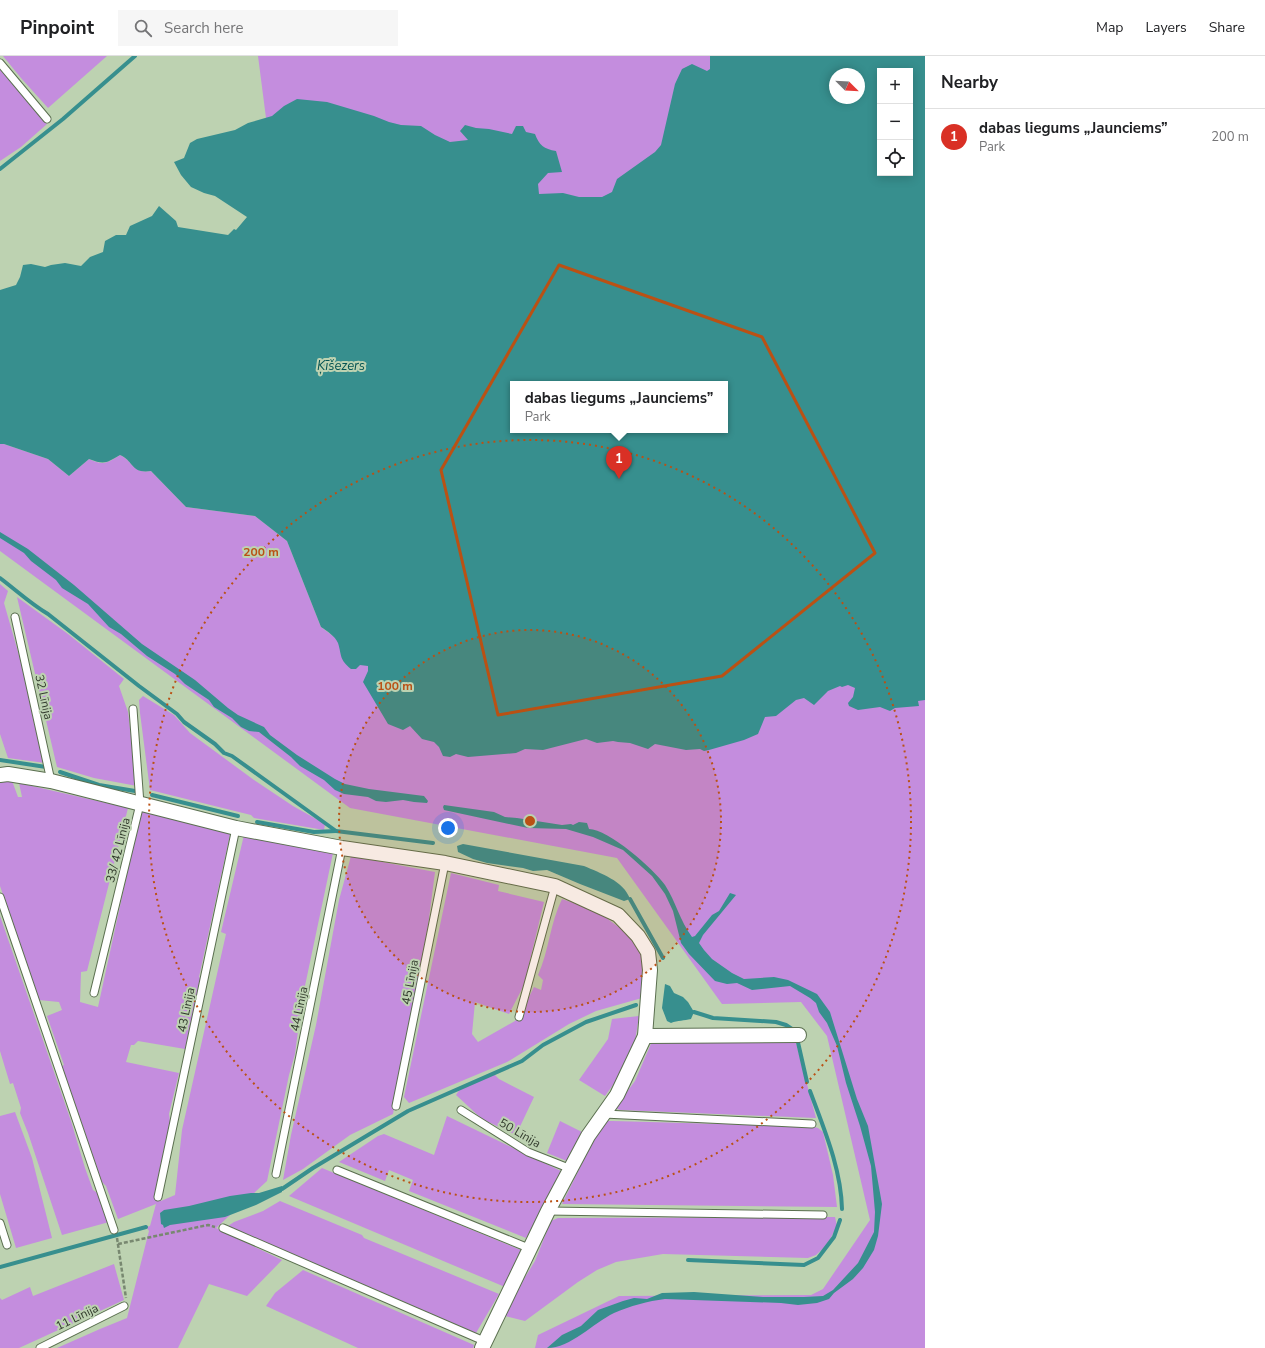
<!DOCTYPE html>
<meta charset="utf-8">
<style>
body{margin:0;font-family:"Nunito Sans",sans-serif;background:#f6f6f6;color:#202124}
.controls{position:absolute;right:12px;top:12px;display:grid;overflow:hidden;border-radius:0px;box-shadow:0 2px 10px #0003}
.controls button{width:36px;height:36px;display:grid;place-items:center;padding:0;border:0;border-bottom:1px solid #e0e0e0;background:#fff;color:#202124;font:20px sans-serif}
.compass{position:absolute;left:829px;top:12px;width:36px;height:36px;border-radius:50%;background:#fff;box-shadow:0 2px 10px #0003;rotate:114deg}
.you{position:absolute;left:448px;top:772px;width:14px;height:14px;margin:-10px;border:3px solid #fff;border-radius:50%;background:#1a73e8;box-shadow:0 0 0 6px #1a73e833}
.badge{display:grid;place-items:center;width:26px;height:26px;border-radius:50%;background:#d93025;color:#fff;font-size:13px;font-weight:700}
.pin{position:absolute;translate:-50% -33px;filter:drop-shadow(0 1px 2px #0008)}
.pin::after{content:'';position:absolute;top:21px;width:14px;height:12px;background:inherit;clip-path:polygon(0 0,100% 0,50% 100%)}
.popup{position:absolute;left:510px;top:325px;width:218px;height:52px;box-sizing:border-box;display:grid;place-content:center;border-radius:0px;background:#fff;filter:drop-shadow(0 1px 3px #0005);font-size:13px;white-space:nowrap;color:#757577}
.popup b{font-size:15px;color:#202124}
.popup::after{content:'';position:absolute;left:50%;top:100%;margin-left:-8px;border:8px solid transparent;border-top-color:#fff}
.list{margin:0;padding:0;list-style:none}
h2{display:flex;justify-content:space-between;align-items:center;height:52px;margin:0;padding:0 16px;font-size:17px}
h2 small{font-size:13px;font-weight:400;color:#757577}
.list li{display:grid;grid-template-columns:26px 1fr auto;gap:12px;align-items:center;box-sizing:border-box;height:56px;padding:0 16px;border-top:1px solid #e0e0e0}
.list b{display:block;font-size:15px;white-space:nowrap}
.list p{margin:0;font-size:13px;white-space:nowrap;color:#757577}
.list em{font-size:13px;font-style:normal;color:#757577}
.icon{flex:none;width:22px;height:22px;fill:none;stroke:currentColor;stroke-width:2;stroke-linecap:round;stroke-linejoin:round}
.map{position:relative;flex:none;width:925px;height:1292px;overflow:hidden}
header{display:flex;align-items:center;gap:24px;box-sizing:border-box;height:56px;padding:0 20px;background:#fff;border-bottom:1px solid #e0e0e0}
header strong{font-size:19px}
nav{display:flex;gap:22px;margin-inline-start:auto;font-size:14px}
.search{width:280px;height:36px;background:#f6f6f6;display:flex;align-items:center;gap:10px;box-sizing:border-box;padding:0 14px;border-radius:0px;color:#757577;font-size:15px}
main{display:flex}
aside{flex:1;background:#fff}
.map>svg:first-child{display:block}
.green{fill:#c48dde;fill-rule:evenodd}
.water{fill:#378f8e;fill-rule:evenodd}
.lines{fill:none;stroke-linecap:round;stroke-linejoin:round}
.stream{stroke:#378f8e;stroke-width:4}
.service-casing{stroke:#5b6f50;stroke-width:9}
.minor-casing{stroke:#5b6f50;stroke-width:16}
.path{stroke:#788870;stroke-width:2.5;stroke-dasharray:4 2;stroke-linecap:butt}
.service{stroke:#fff;stroke-width:7}
.minor{stroke:#fff;stroke-width:14}
.marked{fill:none;stroke:#ba5114;stroke-width:3;stroke-linejoin:round}
.ring{fill:none;stroke:#ba5114;stroke-width:2;stroke-dasharray:2 4}
.labels{text-anchor:middle;dominant-baseline:central;stroke-width:4;stroke-linejoin:round;paint-order:stroke}
.street-label{font-size:12px;fill:#30392b;stroke:#bdd2b1}
.water-label{font-size:13px;font-style:italic;fill:#055453;stroke:#bdd2b1}
.centre{fill:#ba5114;stroke:#bdd2b1;stroke-width:2}
.ring-label{font-size:12px;text-anchor:middle;font-weight:bold;fill:#ba5114;stroke:#bdd2b1;stroke-width:4;stroke-linejoin:round;paint-order:stroke}
</style>
<header>
<strong>Pinpoint</strong>
<div class="search"><svg class="icon" aria-label="search" viewBox="0 0 24 24"><circle cx="10" cy="10" r="6"/><path d="M15 15l6 6"/></svg>Search here</div>
<nav><a>Map</a><a>Layers</a><a>Share</a></nav>
</header>
<main>
<div class="map">
<svg width="925" height="1292" viewBox="0 0 925 1292">
<rect width="100%" height="100%" fill="#bdd2b1"/>
<g class="green">
<path d="M 3,0 L 107,0 L 48,52 L 21,22 Z"/>
<path d="M 258,0 L 925,0 L 925,1292 L 535,1292 L 538,1279 L 619,1240 L 811,1239 L 823,1233 L 870,1164 L 827,980 L 801,946 L 722,948 L 617,802 L 350,752 L 0,495 L 0,388 L 4,388 L 48,403 L 69,420 L 89,403 C 104,410 107,407 120,399 C 133,405 133,418 151,415 L 186,451 L 255,460 L 287,485 L 321,571 L 333,580 ZM 880,15 L 910,15 L 910,117 L 880,117 ZM 835,18 L 859,18 L 859,42 L 835,42 ZM 513,328 L 725,328 L 725,374 L 513,374 Z"/>
<path d="M 0,13 L 47,68 L 21,91 L 0,105 Z"/>
<path d="M 0,528 L 8,535 L 4,547 L 26,624 L 45,707 L 8,702 L 0,678 Z"/>
<path d="M 17,541 L 68,578 L 124,623 L 119,630 L 128,656 L 137,730 L 94,722 L 57,711 Z"/>
<path d="M 143,640 L 174,659 L 190,677 L 254,724 L 293,750 L 325,768 L 324,774 L 254,762 L 251,759 L 150,734 L 140,657 L 139,644 Z"/>
<path d="M 0,722 L 11,722 L 18,741 L 22,741 L 19,727 L 128,752 L 87,915 L 81,916 L 80,946 L 98,951 L 141,754 L 231,774 L 199,921 L 201,923 L 185,993 L 138,985 L 134,989 L 131,989 L 126,1006 L 179,1017 L 169,1058 L 171,1072 L 161,1145 L 175,1139 L 182,1074 L 226,878 L 221,876 L 244,779 L 333,797 L 302,944 L 295,998 L 289,1019 L 267,1125 L 216,1172 L 282,1204 L 247,1240 L 209,1228 L 178,1292 L 57,1292 L 100,1273 L 127,1262 L 149,1175 L 146,1171 L 150,1170 L 156,1148 L 118,1163 L 106,1130 L 102,1126 L 62,1010 L 64,1009 L 47,960 L 62,954 L 59,946 L 39,944 L 0,830 Z"/>
<path d="M 351,800 L 435,816 L 428,870 L 393,1058 L 350,1079 L 303,1113 L 283,1124 L 291,1079 L 316,969 L 339,844 Z"/>
<path d="M 451,817 L 499,829 L 498,835 L 544,846 L 524,929 L 509,958 L 475,946 L 472,978 L 478,986 L 515,965 L 524,951 L 534,931 L 541,934 L 543,924 L 538,919 C 549,895 550,867 562,843 L 597,855 L 636,884 L 644,905 L 642,942 L 596,955 L 569,968 L 507,1006 L 409,1047 L 404,1041 Z"/>
<path d="M 0,860 L 71,1065 L 85,1112 L 93,1134 L 99,1138 L 109,1166 L 62,1179 L 28,1077 L 20,1057 L 21,1052 L 13,1027 L 10,1028 L 0,995 Z"/>
<path d="M 639,960 L 633,998 L 628,1008 L 605,1040 L 579,1024 L 608,983 L 612,963 Z"/>
<path d="M 653,983 L 795,983 L 816,1062 L 620,1054 L 615,1052 L 635,1025 Z"/>
<path d="M 494,1018 L 499,1023 L 534,1041 L 516,1079 L 482,1063 L 456,1039 L 460,1033 Z"/>
<path d="M 15,1056 L 32,1102 L 52,1182 L 16,1192 L 0,1138 L 0,1060 Z"/>
<path d="M 447,1060 L 563,1116 L 526,1182 L 409,1135 L 413,1124 L 389,1114 L 385,1125 L 339,1106 L 378,1080 L 384,1078 L 434,1099 Z"/>
<path d="M 560,1065 L 582,1076 L 567,1105 L 547,1097 Z"/>
<path d="M 607,1065 L 613,1065 L 793,1070 L 814,1071 L 818,1072 L 823,1076 L 833,1119 L 837,1151 L 562,1148 L 600,1071 Z"/>
<path d="M 322,1112 L 521,1194 L 505,1231 L 289,1140 Z"/>
<path d="M 280,1145 L 362,1179 L 364,1182 L 499,1238 L 476,1277 L 228,1170 L 234,1166 L 263,1155 Z"/>
<path d="M 835,1161 L 837,1170 L 827,1189 L 816,1199 L 808,1202 L 663,1198 L 616,1206 L 597,1214 L 578,1226 L 525,1265 L 505,1260 L 524,1223 L 535,1205 L 551,1165 L 558,1162 Z"/>
<path d="M 114,1208 L 124,1244 L 19,1292 L 0,1292 L 0,1242 L 2,1244 L 30,1231 L 33,1240 Z"/>
<path d="M 303,1214 L 474,1289 L 473,1292 L 358,1292 L 266,1250 L 275,1237 Z"/>
</g>
<g class="water">
<path d="M 710,0 L 925,0 L 925,644 L 918,645 L 919,650 L 895,652 L 890,655 L 880,651 L 858,654 L 849,650 L 848,647 L 853,641 L 855,632 L 848,629 L 842,631 L 840,630 L 828,635 L 814,649 L 804,642 L 796,644 L 776,660 L 765,661 L 758,678 L 744,684 L 709,694 L 704,695 L 700,693 L 686,694 L 655,688 L 648,693 L 630,687 L 618,686 L 613,685 L 597,687 L 586,683 L 543,694 L 525,693 L 516,697 L 468,701 L 456,698 L 450,701 L 443,700 L 439,691 L 434,686 L 422,683 L 410,670 L 403,674 L 388,668 L 363,626 L 368,615 L 368,610 L 360,609 L 356,613 L 351,613 C 339,603 342,600 338,587 C 335,580 327,575 321,571 L 287,485 L 255,460 L 186,451 L 151,415 C 131,418 134,405 120,399 C 106,407 105,409 89,403 L 69,420 L 48,403 L 4,388 L 0,388 L 0,234 L 16,229 L 20,221 L 23,209 L 31,208 L 45,211 L 51,209 L 65,207 L 81,210 L 90,201 L 103,196 L 105,185 L 116,179 L 126,179 L 130,170 L 152,160 L 159,150 L 176,165 L 178,171 L 228,179 L 234,173 L 236,174 L 247,161 L 215,140 L 204,137 L 191,131 L 181,119 L 174,106 L 184,102 L 190,87 L 197,83 L 235,74 L 248,67 L 272,60 L 284,50 L 297,43 L 327,46 L 374,60 L 389,66 L 401,69 L 421,70 L 435,79 L 450,86 L 468,84 L 460,75 L 465,69 L 476,72 L 489,73 L 512,78 L 516,70 L 523,70 L 526,76 L 535,78 C 539,89 544,93 556,95 L 562,116 L 548,117 L 538,128 L 539,138 L 563,137 L 579,141 L 602,141 L 612,136 L 617,123 L 655,96 L 661,89 L 675,28 L 682,13 L 692,8 L 707,15 L 710,13 ZM 880,15 L 910,15 L 910,117 L 880,117 ZM 835,18 L 859,18 L 859,42 L 835,42 ZM 513,328 L 725,328 L 725,374 L 513,374 Z"/>
<path d="M 0,476 L 28,493 L 74,529 L 142,588 L 195,624 L 228,652 L 238,659 L 264,671 L 270,679 L 297,699 L 335,723 L 345,728 L 369,733 L 424,740 L 428,745 L 427,747 L 414,746 L 403,744 L 386,746 L 376,745 L 368,741 L 344,738 L 335,734 L 324,724 L 300,710 L 291,701 L 259,676 L 249,675 L 241,671 L 232,662 L 214,651 L 209,644 L 185,628 L 175,618 L 147,600 L 121,578 L 109,571 L 88,548 L 62,532 L 56,524 L 31,505 L 24,497 L 0,482 Z"/>
<path d="M 444,749 L 494,756 L 505,761 L 517,762 L 562,769 L 571,768 L 573,769 L 579,766 L 587,767 L 589,773 C 608,773 654,813 665,829 C 676,846 680,865 692,881 L 695,880 L 712,859 L 719,855 L 730,837 L 736,839 L 703,879 L 699,887 L 704,894 L 712,903 L 732,917 L 744,923 L 774,921 L 788,924 L 817,938 L 830,956 L 857,1043 L 868,1070 L 882,1148 L 878,1180 L 874,1194 L 863,1212 L 853,1223 L 834,1237 L 829,1243 L 817,1247 L 798,1249 L 781,1247 L 665,1243 C 648,1245 630,1250 614,1257 C 593,1267 571,1292 547,1292 L 562,1279 L 581,1270 L 598,1254 L 623,1245 L 634,1242 L 647,1243 L 662,1237 L 694,1236 L 763,1241 L 804,1241 L 823,1240 L 833,1234 L 858,1207 L 874,1176 L 875,1156 L 871,1110 L 860,1070 L 846,1027 L 837,990 L 827,967 L 819,956 L 816,947 L 810,942 L 790,930 L 752,934 L 737,927 L 727,928 L 715,925 L 689,898 L 681,887 L 673,855 L 665,838 L 652,820 L 623,794 L 593,781 L 566,773 L 528,772 L 444,754 L 443,751 Z"/>
<path d="M 463,788 L 584,810 C 600,817 624,825 630,843 L 624,845 L 580,828 L 547,814 L 533,815 L 523,812 L 487,807 L 473,803 L 458,796 L 457,790 Z"/>
<path d="M 665,928 L 670,930 L 674,937 L 683,941 L 688,946 L 694,956 L 691,963 C 684,965 678,964 671,967 L 667,965 L 662,952 Z"/>
<path d="M 282,1130 L 282,1136 L 256,1149 L 225,1161 L 170,1169 L 164,1172 L 163,1169 L 161,1168 L 160,1157 L 164,1154 L 189,1150 L 230,1140 L 251,1137 L 259,1137 Z"/>
</g>
<g class="lines">
<g class="stream">
<path d="M 0,113 L 63,63 L 135,0"/>
<path d="M 0,522 C 16,534 31,548 48,558 L 139,630 L 177,658 L 184,666 L 215,688 L 224,697 L 232,700 L 336,775 L 433,787"/>
<path d="M 0,704 L 46,711"/>
<path d="M 60,716 L 99,729 L 135,735"/>
<path d="M 152,739 L 238,760"/>
<path d="M 257,766 L 314,776 L 336,775"/>
<path d="M 630,843 L 663,902"/>
<path d="M 694,956 L 713,962 L 776,966 L 786,969 L 795,975"/>
<path d="M 797,982 L 807,1026"/>
<path d="M 810,1035 C 824,1073 841,1112 842,1153"/>
<path d="M 282,1133 L 313,1112 L 408,1055 L 522,1005 L 543,989 L 586,966 L 636,949"/>
<path d="M 688,1204 L 804,1209 L 818,1202 L 834,1181 L 840,1164"/>
<path d="M 0,1211 L 146,1171"/>
</g>
<g class="service-casing">
<g id="service">
<path d="M 0,7 L 47,63"/>
<path d="M 15,561 L 51,725"/>
<path d="M 0,841 L 114,1174"/>
<path d="M 94,937 L 140,748 L 133,653"/>
<path d="M 519,961 L 555,830"/>
<path d="M 396,1050 L 445,807"/>
<path d="M 461,1054 L 528,1096 L 571,1113"/>
<path d="M 604,1058 L 812,1068"/>
<path d="M 337,1114 L 531,1193"/>
<path d="M 276,1118 L 342,792"/>
<path d="M 158,1141 L 236,772"/>
<path d="M 548,1155 L 823,1159"/>
<path d="M 0,1167 L 7,1189"/>
<path d="M 223,1172 L 484,1285"/>
<path d="M 40,1292 L 124,1250"/>
</g>
</g>
<g class="minor-casing">
<g id="minor">
<path d="M 0,719 L 8,718 L 51,725 L 236,772 L 342,792 L 445,807 L 555,830 L 618,859 L 638,880 L 648,896 L 650,914 L 645,980 L 617,1039 L 588,1080 L 548,1155 L 482,1292"/>
<path d="M 645,980 L 799,979"/>
</g>
</g>
<g class="path">
<path d="M 117,1182 L 126,1242"/>
<path d="M 118,1188 L 208,1169 L 215,1171"/>
</g>
<use href="#service" class="service"/>
<use href="#minor" class="minor"/>
</g>
<path class="marked" d="M 559,209 L 762,281 L 875,497 L 722,620 L 498,659 L 441,414 Z"/>
<circle cx="530" cy="765" r="191" fill="#ba5114" fill-opacity=".12"/>
<g class="ring">
<circle cx="530" cy="765" r="191"/>
<circle cx="530" cy="765" r="381"/>
</g>
<g class="labels">
<g class="street-label">
<text transform="translate(44 641) rotate(78)">32 Līnija</text>
<text transform="translate(118 794) rotate(-76)">33/ 42 Līnija</text>
<text transform="translate(410 926) rotate(-79)">45 Līnija</text>
<text transform="translate(299 953) rotate(-78)">44 Līnija</text>
<text transform="translate(186 954) rotate(-78)">43 Līnija</text>
<text transform="translate(520 1077) rotate(30)">50 Līnija</text>
<text transform="translate(77 1261) rotate(-26)">11 Līnija</text>
</g>
<g class="water-label">
<text x="341" y="310">Ķīšezers</text>
</g>
</g>
<circle cx="530" cy="765" r="6" class="centre"/>
<g class="ring-label">
<text x="261" y="500">200 m</text>
<text x="395" y="634">100 m</text>
</g>
</svg>
<div class="controls">
<button>+</button>
<button>−</button>
<button><svg class="icon" aria-label="locate" viewBox="0 0 24 24"><circle cx="12" cy="12" r="6"/><path d="M12 2v4M12 18v4M2 12h4M18 12h4"/></svg></button>
</div>
<svg class="compass" viewBox="-18 -18 36 36"><path d="M0-13l5 13h-10z" fill="#e53935"/><path d="M0 13l5-13h-10z" fill="#757577"/></svg>
<div class="you"></div>
<div class="pin badge" style="left:619px;top:423px">1</div>
<div class="popup"><b>dabas liegums „Jaunciems”</b>Park</div>
</div>
<aside>
<h2>Nearby<small></small></h2>
<ul class="list">
<li><span class="badge">1</span><div><b>dabas liegums „Jaunciems”</b><p>Park</p></div><em>200 m</em></li>
</ul>
</aside>
</main>
